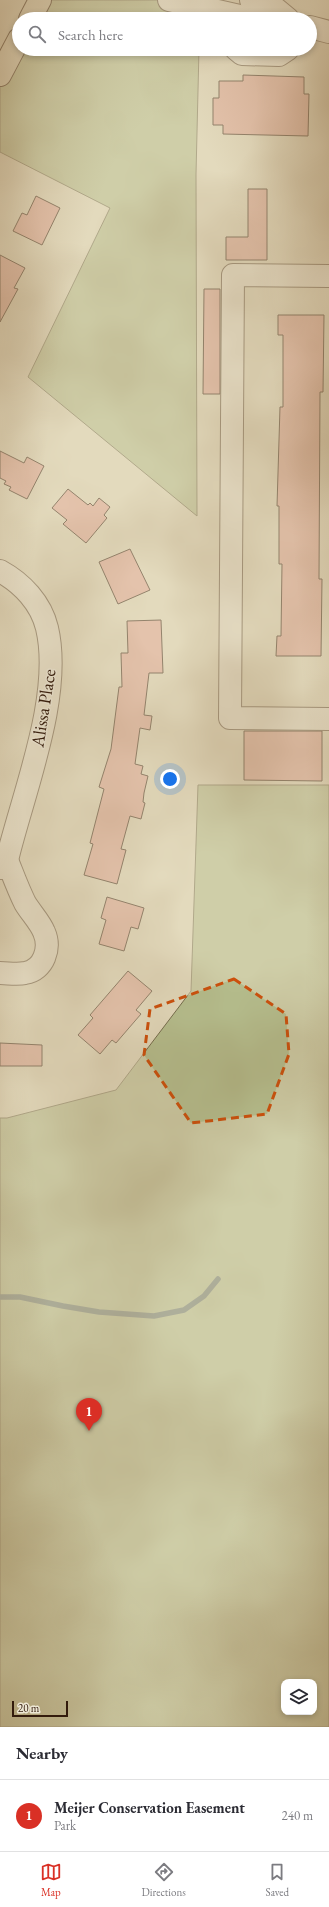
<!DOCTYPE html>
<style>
body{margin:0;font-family:"EB Garamond",serif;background:#f2f2f3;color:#2b2b33}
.controls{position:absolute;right:12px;bottom:12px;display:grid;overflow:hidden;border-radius:8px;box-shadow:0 2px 6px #0003}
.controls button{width:36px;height:36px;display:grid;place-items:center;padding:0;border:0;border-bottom:1px solid #e1e1e2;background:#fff;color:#2b2b33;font:20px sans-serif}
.scale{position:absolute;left:12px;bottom:10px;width:56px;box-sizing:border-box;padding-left:4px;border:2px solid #331b0c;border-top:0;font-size:11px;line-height:14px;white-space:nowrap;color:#331b0c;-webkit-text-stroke:3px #ede7d4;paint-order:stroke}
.you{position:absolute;left:170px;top:779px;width:14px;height:14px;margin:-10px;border:3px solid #fff;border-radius:50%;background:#1a73e8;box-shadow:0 0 0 6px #1a73e833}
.badge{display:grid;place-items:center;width:26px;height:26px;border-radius:50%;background:#d93025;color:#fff;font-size:13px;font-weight:700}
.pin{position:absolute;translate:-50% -33px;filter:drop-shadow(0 1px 2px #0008)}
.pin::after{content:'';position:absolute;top:21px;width:14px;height:12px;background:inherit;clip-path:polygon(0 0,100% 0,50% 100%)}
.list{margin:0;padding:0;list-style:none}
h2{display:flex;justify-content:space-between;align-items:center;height:52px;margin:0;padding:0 16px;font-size:17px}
h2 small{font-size:13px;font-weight:400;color:#7c7c81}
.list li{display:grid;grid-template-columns:26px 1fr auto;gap:12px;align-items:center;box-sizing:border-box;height:72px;padding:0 16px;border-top:1px solid #e1e1e2}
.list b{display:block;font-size:15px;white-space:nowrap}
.list p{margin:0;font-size:13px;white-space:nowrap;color:#7c7c81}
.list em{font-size:13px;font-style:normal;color:#7c7c81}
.icon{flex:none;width:22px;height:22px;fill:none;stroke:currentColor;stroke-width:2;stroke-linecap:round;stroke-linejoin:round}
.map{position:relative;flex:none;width:329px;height:1727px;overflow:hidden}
.search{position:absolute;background:#fff;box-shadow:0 2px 6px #0003;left:12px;right:12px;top:12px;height:44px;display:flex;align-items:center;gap:10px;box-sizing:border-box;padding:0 14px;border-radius:22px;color:#7c7c81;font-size:15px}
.sheet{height:124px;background:#fff}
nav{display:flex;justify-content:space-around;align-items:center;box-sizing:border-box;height:56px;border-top:1px solid #e1e1e2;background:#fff;font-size:11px;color:#7c7c81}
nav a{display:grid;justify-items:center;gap:2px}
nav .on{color:#d93025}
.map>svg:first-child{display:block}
.green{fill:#b6bf8f;stroke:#746d4e;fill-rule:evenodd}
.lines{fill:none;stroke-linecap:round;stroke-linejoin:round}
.stream{stroke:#6e7a72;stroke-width:5.5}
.building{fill:#e5a697;stroke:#331b0c}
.minor-casing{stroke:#5f4b38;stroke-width:24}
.major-casing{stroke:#331b0c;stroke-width:24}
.minor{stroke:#ede7d4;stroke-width:22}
.major{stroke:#e3dabd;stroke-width:22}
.marked{fill:none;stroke:#cd500c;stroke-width:3;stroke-dasharray:8 5;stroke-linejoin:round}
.labels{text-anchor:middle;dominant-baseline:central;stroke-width:3;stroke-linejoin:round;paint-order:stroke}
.street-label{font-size:18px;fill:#331b0c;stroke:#ede7d4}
</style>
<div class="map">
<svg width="329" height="1727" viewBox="0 0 329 1727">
<rect width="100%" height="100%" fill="#e3dabd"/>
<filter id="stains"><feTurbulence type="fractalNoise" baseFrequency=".005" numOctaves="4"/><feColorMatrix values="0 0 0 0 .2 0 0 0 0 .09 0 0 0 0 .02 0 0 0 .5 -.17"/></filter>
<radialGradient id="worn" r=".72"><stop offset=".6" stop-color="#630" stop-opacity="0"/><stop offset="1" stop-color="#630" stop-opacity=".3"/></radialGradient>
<g class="green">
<path d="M 40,0 L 200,0 L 199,19 L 30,19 Z"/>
<path d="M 19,49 L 199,49 L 196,174 L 197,516 L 28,377 L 110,208 L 0,152 L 0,75 Z"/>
<path d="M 198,785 L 329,785 L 329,1727 L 0,1727 L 0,1118 L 7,1118 L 116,1090 L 191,991 ZM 284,1682 L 314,1682 L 314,1712 L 284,1712 Z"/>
</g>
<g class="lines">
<path class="stream" d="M 0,1297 L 20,1297 L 63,1306 L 99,1312 L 154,1316 L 184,1310 L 204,1296 L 218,1279"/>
</g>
<g class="building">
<path d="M 243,75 L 304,77 L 304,94 L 309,94 L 308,136 L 223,134 L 223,125 L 213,125 L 213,98 L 219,98 L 219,81 L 243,81 Z"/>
<path d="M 248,189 L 267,189 L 267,260 L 226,260 L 226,237 L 248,237 Z"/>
<path d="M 36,196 L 60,208 L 42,245 L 13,231 L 22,213 L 27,215 Z"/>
<path d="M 0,255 L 25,268 L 14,288 L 18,289 L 0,322 Z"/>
<path d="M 204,289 L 220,289 L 220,394 L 203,394 Z"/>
<path d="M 278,315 L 324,315 L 323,392 L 320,392 L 319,579 L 322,579 L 321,656 L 276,656 L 277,636 L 281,636 L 282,564 L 279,564 L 279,506 L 277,506 L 280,407 L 283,407 L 283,335 L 278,335 Z"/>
<path d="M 0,451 L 24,463 L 27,457 L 44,466 L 27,499 L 9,490 L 11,487 L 4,484 L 6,481 L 0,478 Z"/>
<path d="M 68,489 L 88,505 L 90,503 L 93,506 L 99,498 L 110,507 L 104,515 L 107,518 L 86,543 L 63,524 L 67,520 L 52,508 Z"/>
<path d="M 130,549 L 150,590 L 118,604 L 99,562 Z"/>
<path d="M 161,620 L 163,673 L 149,673 L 144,715 L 152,716 L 150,730 L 140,728 L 135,764 L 143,766 L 141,774 L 148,776 L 144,793 L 143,802 L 145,803 L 141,819 L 130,816 L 121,849 L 126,850 L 117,884 L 84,875 L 93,844 L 90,843 L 104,789 L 99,787 L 111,749 L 119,687 L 122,687 L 121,653 L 128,653 L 127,621 Z"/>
<path d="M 244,731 L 322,731 L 322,781 L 244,780 Z"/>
<path d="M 107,897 L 144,908 L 138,929 L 131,927 L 124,951 L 99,944 L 106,920 L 101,918 Z"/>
<path d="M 128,971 L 152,991 L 136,1010 L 141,1014 L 116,1043 L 112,1040 L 100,1054 L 78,1035 L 93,1018 L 90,1015 Z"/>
<path d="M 0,1043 L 42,1045 L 42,1066 L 0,1066 Z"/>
</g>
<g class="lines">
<g class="minor-casing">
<g id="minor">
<path d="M 169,0 L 253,19"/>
<path d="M 251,0 L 276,9 L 288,19"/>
<path d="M 310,27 L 329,32"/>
<path d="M 236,49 L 242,54 L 279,55 L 288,49"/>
<path d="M 329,276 L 233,275 L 230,718 L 329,719"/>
<path d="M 0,571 C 22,583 41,603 47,628 C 63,696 23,793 7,860"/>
<path d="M 0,868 L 7,860 C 13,875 18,889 25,903 C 31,913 40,922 44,932 C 51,948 44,970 25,973 C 17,975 8,973 0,973"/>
</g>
</g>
<g class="major-casing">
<g id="major">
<path d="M 30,19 L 40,0"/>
<path d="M 0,75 L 19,39"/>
</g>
</g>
<use href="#minor" class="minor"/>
<use href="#major" class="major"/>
</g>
<path d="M0 0H329V1727H0ZM 234,979 L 286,1014 L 289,1054 L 267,1114 L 191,1123 L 144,1055 L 150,1009 Z" fill="#e3dabd" fill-opacity=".55" fill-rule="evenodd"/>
<path class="marked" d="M 234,979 L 286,1014 L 289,1054 L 267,1114 L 191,1123 L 144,1055 L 150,1009 Z"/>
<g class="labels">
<g class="street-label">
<text transform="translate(43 708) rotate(-81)">Alissa Place</text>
</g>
</g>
<rect width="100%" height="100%" filter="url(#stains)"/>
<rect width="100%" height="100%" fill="url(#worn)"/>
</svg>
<div class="controls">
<button><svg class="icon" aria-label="layers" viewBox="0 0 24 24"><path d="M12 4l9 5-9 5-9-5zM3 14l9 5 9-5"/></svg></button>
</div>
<div class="scale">20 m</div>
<div class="you"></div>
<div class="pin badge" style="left:89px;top:1431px">1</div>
<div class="search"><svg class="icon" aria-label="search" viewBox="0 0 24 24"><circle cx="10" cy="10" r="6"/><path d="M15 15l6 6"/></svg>Search here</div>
</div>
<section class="sheet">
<h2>Nearby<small></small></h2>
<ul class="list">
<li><span class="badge">1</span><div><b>Meijer Conservation Easement</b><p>Park</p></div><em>240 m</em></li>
</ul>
</section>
<nav>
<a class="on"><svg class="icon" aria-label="map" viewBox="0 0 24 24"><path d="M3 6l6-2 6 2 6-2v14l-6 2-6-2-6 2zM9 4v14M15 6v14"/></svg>Map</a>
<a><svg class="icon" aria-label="directions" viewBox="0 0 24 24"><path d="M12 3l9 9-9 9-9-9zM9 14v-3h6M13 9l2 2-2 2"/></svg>Directions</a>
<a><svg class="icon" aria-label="saved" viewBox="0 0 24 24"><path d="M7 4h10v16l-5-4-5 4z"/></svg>Saved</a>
</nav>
